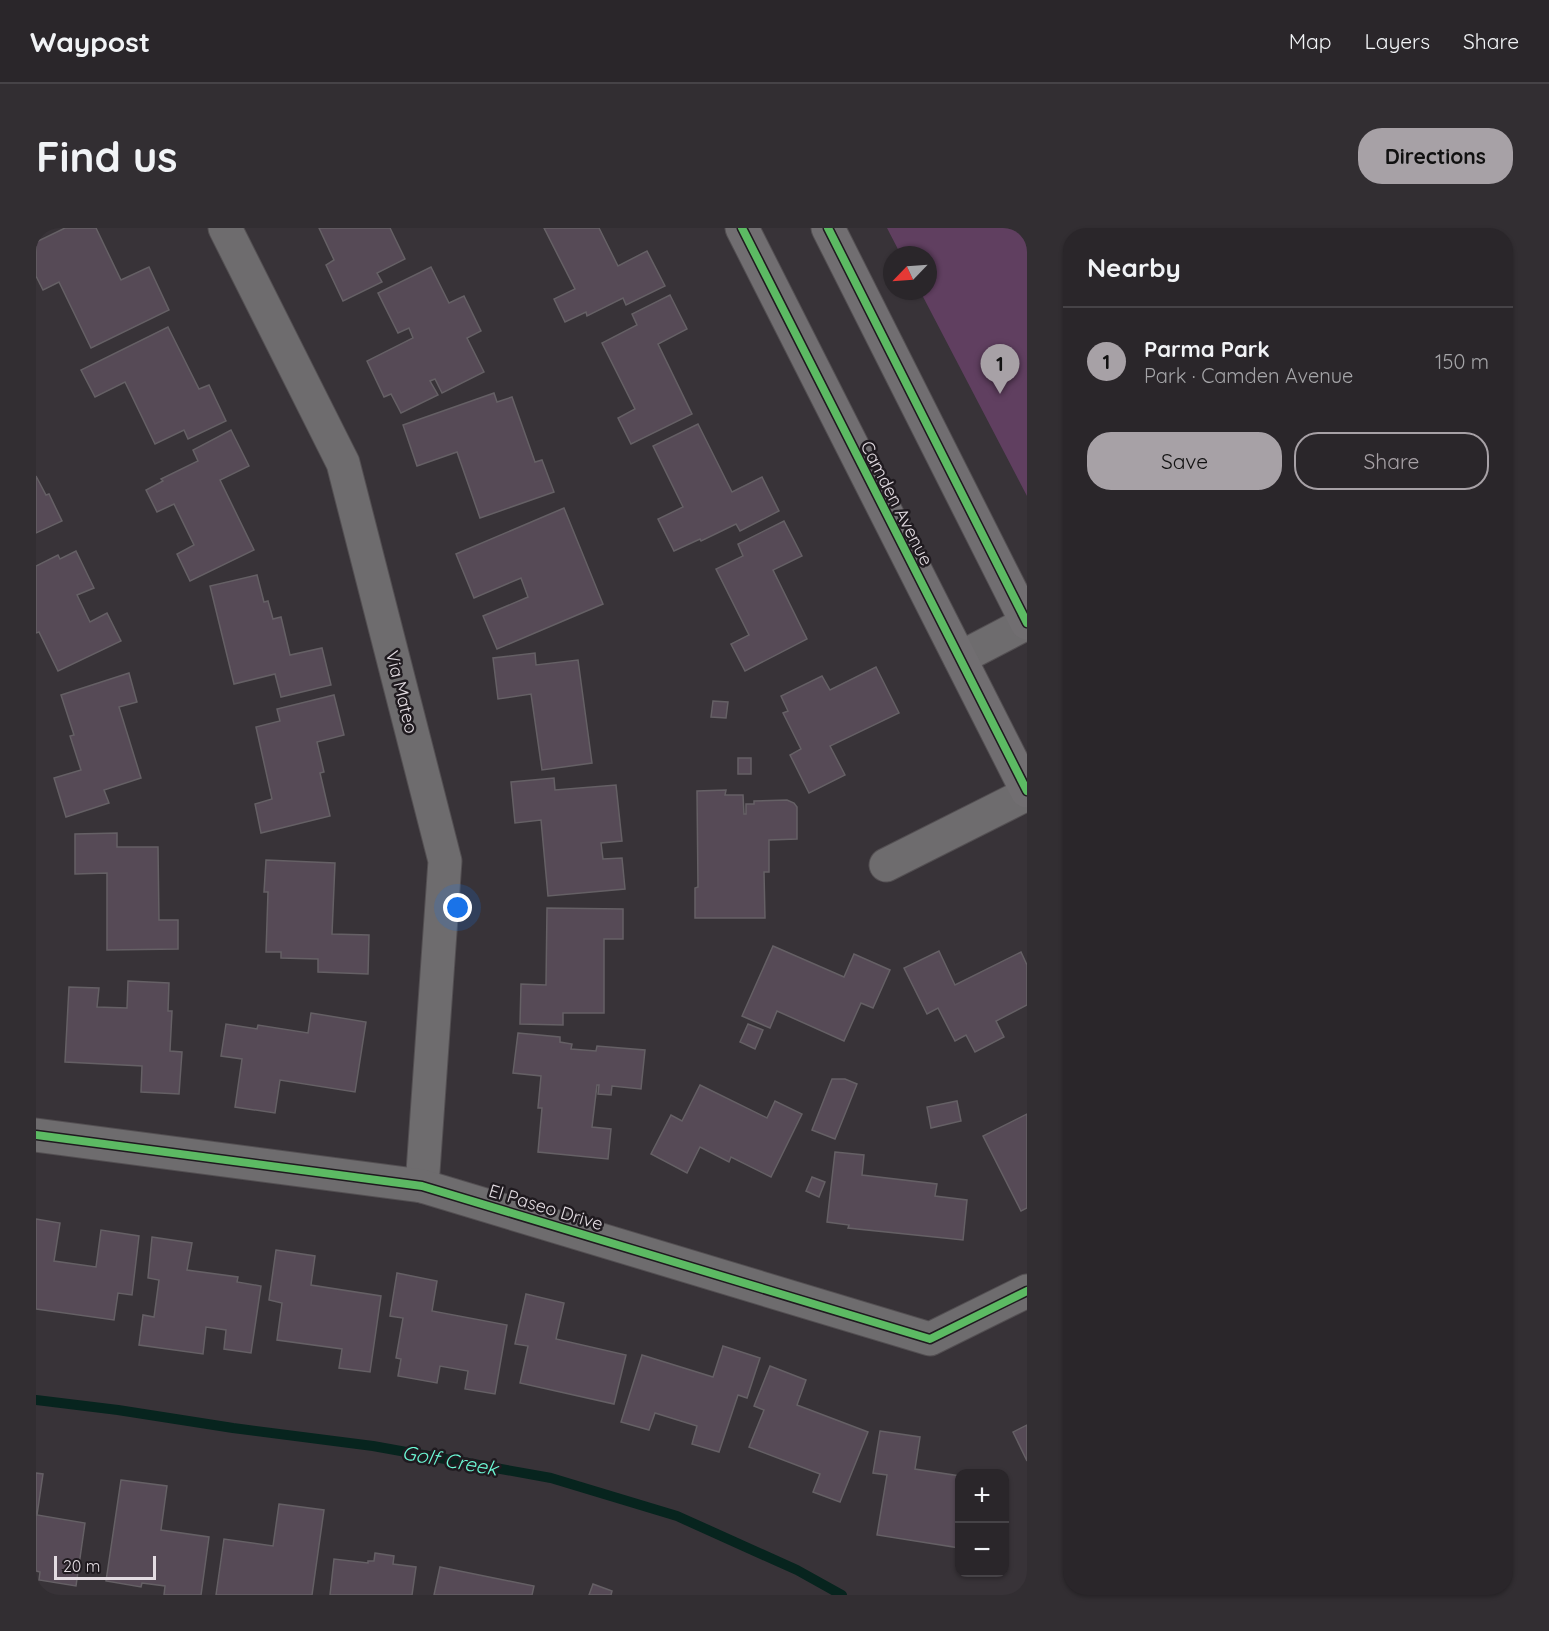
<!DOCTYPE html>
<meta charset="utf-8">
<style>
body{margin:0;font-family:Quicksand,sans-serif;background:#322e32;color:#f1f3f6}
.controls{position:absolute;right:18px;bottom:18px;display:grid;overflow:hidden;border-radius:12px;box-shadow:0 2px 4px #0004}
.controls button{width:54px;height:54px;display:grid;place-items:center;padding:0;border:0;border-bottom:2px solid #464347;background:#2a262a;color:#f1f3f6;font:30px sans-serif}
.compass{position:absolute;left:847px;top:18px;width:54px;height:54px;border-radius:50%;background:#2a262a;box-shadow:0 2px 4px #0004;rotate:245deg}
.scale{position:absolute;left:18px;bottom:15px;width:102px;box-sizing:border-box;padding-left:6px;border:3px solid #e3dce2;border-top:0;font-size:16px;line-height:21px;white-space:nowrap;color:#e3dce2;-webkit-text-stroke:4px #1f1a1f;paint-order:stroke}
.you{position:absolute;left:422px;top:680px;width:21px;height:21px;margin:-15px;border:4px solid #fff;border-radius:50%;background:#1a73e8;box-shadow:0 0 0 9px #1a73e833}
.badge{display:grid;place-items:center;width:39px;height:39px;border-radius:50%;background:#a7a1a6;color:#111;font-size:20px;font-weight:700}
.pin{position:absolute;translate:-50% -50px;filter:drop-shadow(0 2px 3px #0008)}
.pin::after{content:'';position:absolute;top:32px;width:21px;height:18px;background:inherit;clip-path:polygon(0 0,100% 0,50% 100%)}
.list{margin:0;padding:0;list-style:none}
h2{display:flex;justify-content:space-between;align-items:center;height:78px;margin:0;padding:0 24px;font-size:26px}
h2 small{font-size:20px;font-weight:400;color:#a5a5a8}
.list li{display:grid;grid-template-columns:39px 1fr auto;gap:18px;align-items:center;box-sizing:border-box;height:108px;padding:0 24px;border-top:2px solid #464347}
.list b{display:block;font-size:22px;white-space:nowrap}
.list p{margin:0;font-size:20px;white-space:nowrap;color:#a5a5a8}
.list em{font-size:20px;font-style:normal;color:#a5a5a8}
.actions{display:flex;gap:12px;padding:18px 24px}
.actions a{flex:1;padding:14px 0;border:2px solid #a7a1a6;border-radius:24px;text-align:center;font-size:21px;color:#a7a1a6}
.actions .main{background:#a7a1a6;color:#111}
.map{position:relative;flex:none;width:991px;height:1367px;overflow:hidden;border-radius:24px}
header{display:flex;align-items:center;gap:36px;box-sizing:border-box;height:84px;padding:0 30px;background:#2a262a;border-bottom:2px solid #464347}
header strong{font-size:28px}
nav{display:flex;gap:33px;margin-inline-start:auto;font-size:21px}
.intro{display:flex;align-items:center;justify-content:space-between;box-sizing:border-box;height:144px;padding:0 36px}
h1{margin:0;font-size:42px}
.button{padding:15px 27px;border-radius:24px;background:#a7a1a6;color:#111;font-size:21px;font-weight:700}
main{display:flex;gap:36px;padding:0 36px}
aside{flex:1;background:#2a262a;border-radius:24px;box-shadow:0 2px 4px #0004}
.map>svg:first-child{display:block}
.green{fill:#603f60}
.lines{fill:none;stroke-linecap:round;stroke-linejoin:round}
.stream{stroke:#07241e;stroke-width:10}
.building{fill:#564a56;stroke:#656065;stroke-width:1.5}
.minor-casing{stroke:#534f52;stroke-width:35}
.secondary-casing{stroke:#534f52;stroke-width:35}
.minor{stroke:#6e6c6e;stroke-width:33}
.secondary{stroke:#716e71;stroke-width:33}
.cycleway-casing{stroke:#1f1a1f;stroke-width:11}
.cycleway{stroke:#5cba63;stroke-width:8}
.labels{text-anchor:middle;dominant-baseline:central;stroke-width:5;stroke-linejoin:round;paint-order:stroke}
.street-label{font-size:18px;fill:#e3dce2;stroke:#1f1a1f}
.water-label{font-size:20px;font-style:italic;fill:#6cfad6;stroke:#1f1a1f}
</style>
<header>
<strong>Waypost</strong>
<nav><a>Map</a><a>Layers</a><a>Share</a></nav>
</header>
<div class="intro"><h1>Find us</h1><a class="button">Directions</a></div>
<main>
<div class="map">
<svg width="991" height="1367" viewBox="0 0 991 1367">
<rect width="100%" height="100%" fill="#383338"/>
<path class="green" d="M 851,0 L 991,0 L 991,268 L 884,63 L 892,63 L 892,27 L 865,27 Z"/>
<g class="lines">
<path class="stream" d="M 0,1172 L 82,1182 L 197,1200 L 337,1218 L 515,1250 L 641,1288 L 761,1342 L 806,1367"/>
</g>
<g class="building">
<path d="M 29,0 L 60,0 L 85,52 L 113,39 L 133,82 L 55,120 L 23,54 L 7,62 L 0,48 L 0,14 Z"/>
<path d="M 283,0 L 354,0 L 369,31 L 341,45 L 346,54 L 307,73 L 290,37 L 298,32 Z"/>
<path d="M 508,0 L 563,0 L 582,38 L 611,23 L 629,58 L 590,77 L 587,70 L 551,88 L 550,84 L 529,94 L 518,71 L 539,61 Z"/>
<path d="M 395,39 L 413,75 L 428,68 L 445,103 L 431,110 L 448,144 L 406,165 L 399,151 L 394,153 L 402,167 L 365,185 L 355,166 L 348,169 L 331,133 L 377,110 L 373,100 L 362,105 L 342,65 Z"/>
<path d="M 634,67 L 651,101 L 622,116 L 656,186 L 595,216 L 582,190 L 599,181 L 566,115 L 601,97 L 596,86 Z"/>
<path d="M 132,99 L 163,161 L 173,157 L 190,193 L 152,211 L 148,202 L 119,216 L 89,154 L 59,169 L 45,142 Z"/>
<path d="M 458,165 L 461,174 L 476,169 L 499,234 L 506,232 L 518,264 L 444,290 L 421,224 L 381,238 L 367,197 Z"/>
<path d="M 662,196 L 696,264 L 726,249 L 743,283 L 704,303 L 700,296 L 665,313 L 664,311 L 638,323 L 622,291 L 647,279 L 617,218 Z"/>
<path d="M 195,202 L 213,238 L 184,252 L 218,322 L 154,353 L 141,326 L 158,317 L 138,276 L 121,284 L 110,262 L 127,253 L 125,251 L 162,233 L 157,222 Z"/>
<path d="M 0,248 L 10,267 L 13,266 L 26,293 L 0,305 Z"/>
<path d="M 528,280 L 567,376 L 461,421 L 447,388 L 492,369 L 485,350 L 438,370 L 420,326 Z"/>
<path d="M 748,293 L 766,328 L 737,342 L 771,411 L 709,443 L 695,416 L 713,407 L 680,341 L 707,328 L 702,316 Z"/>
<path d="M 40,323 L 58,360 L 41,367 L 54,394 L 71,385 L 85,413 L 22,443 L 3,404 L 0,405 L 0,338 L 22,327 L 24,331 Z"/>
<path d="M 221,347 L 228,374 L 232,373 L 237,391 L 245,389 L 254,427 L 286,420 L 295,457 L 245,469 L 239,446 L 198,456 L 174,358 Z"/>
<path d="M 499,425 L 500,437 L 542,432 L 556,535 L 506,542 L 495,466 L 462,471 L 457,430 Z"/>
<path d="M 840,439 L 863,485 L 794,518 L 809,547 L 773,565 L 754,527 L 765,521 L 747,485 L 752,483 L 745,468 L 786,448 L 794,462 Z"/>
<path d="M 93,445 L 101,474 L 83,479 L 105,550 L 68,562 L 73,575 L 30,589 L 18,550 L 45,542 L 34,508 L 38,507 L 25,467 Z"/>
<path d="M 298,467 L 308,507 L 281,514 L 288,544 L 284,545 L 294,588 L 225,605 L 219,576 L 236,571 L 220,499 L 244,493 L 241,481 Z"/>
<path d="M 677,473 L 692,474 L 690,490 L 675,489 Z"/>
<rect x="702" y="530" width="13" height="16"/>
<path d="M 518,550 L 519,562 L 580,557 L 586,613 L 565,615 L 567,631 L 586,630 L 589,661 L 512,668 L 505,592 L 479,595 L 475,554 Z"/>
<path d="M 690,562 L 689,567 L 707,567 L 708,586 L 710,586 L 710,576 L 718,576 L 718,573 L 751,572 L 758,575 L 761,579 L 761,611 L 733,612 L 733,644 L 728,644 L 729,690 L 659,690 L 659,660 L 662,659 L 661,563 Z"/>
<path d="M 81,605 L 81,619 L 122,619 L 123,692 L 142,692 L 142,721 L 71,722 L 71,645 L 39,646 L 39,606 Z"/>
<path d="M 230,632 L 299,635 L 296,706 L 333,707 L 332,746 L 282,744 L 282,731 L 245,730 L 245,724 L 230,724 L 232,664 L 228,664 Z"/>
<path d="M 511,680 L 587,681 L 587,711 L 568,711 L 568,785 L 527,785 L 527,797 L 484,796 L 485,756 L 510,757 Z"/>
<path d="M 737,718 L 808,749 L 818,726 L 854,742 L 837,780 L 825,775 L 808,813 L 741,783 L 734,800 L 706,788 Z"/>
<path d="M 903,723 L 919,757 L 985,724 L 991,737 L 991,777 L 960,793 L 968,809 L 939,824 L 930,807 L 919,813 L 902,780 L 891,786 L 868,740 Z"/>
<path d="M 92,753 L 133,755 L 132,783 L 136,783 L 134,823 L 146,824 L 143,866 L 105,864 L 106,838 L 29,834 L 33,759 L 63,760 L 61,779 L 91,780 Z"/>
<path d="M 275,785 L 330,794 L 319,864 L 244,852 L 239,885 L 199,879 L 206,831 L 185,828 L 190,796 L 221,801 L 222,797 L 272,805 Z"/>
<path d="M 712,796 L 727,802 L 719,821 L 704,814 Z"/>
<path d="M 482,805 L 524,809 L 524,814 L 536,816 L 535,821 L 560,823 L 561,818 L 609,822 L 605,861 L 576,858 L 575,867 L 562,866 L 563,857 L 561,857 L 556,899 L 575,901 L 572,931 L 502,924 L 506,880 L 502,880 L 505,848 L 477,845 Z"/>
<path d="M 796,851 L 809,851 L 821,856 L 799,911 L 776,902 Z"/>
<path d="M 664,857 L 731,890 L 739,873 L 766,886 L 735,949 L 695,929 L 693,934 L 664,919 L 651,945 L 615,926 L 635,887 L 646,893 Z"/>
<path d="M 921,873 L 925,893 L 895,900 L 891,879 Z"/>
<path d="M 991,886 L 991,980 L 985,983 L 947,908 Z"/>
<path d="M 799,924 L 828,927 L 826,947 L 901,956 L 899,968 L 931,972 L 927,1012 L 812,1000 L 813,997 L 791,994 Z"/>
<path d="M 776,949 L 789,954 L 783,969 L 770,963 Z"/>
<path d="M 0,991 L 24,995 L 18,1033 L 60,1039 L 65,1002 L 103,1008 L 96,1067 L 82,1065 L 78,1092 L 0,1081 Z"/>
<path d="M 116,1009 L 156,1015 L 151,1042 L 202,1049 L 201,1054 L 225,1058 L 215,1125 L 188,1121 L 190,1102 L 170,1099 L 167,1126 L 103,1117 L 107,1087 L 118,1089 L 123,1052 L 112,1050 Z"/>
<path d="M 240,1022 L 279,1028 L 275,1057 L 345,1068 L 334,1144 L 303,1140 L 306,1121 L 241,1112 L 246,1075 L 233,1072 Z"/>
<path d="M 361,1045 L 401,1053 L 396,1083 L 471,1097 L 459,1166 L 429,1161 L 432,1143 L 404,1138 L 401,1155 L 362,1148 L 365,1131 L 360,1130 L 367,1090 L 354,1088 Z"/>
<path d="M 490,1066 L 528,1075 L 520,1111 L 590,1127 L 578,1176 L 484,1155 L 492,1118 L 479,1116 Z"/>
<path d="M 687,1118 L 724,1130 L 711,1170 L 702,1167 L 683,1224 L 656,1216 L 661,1198 L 619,1185 L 613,1202 L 585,1194 L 606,1127 L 677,1149 Z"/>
<path d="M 734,1138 L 770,1152 L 761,1177 L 832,1204 L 804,1274 L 777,1264 L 784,1246 L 713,1219 L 728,1182 L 718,1178 Z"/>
<path d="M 991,1197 L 991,1233 L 977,1204 Z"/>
<path d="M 844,1203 L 884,1209 L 879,1241 L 924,1248 L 924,1320 L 841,1307 L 851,1247 L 837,1245 Z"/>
<path d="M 0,1245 L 7,1246 L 1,1287 L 49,1295 L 40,1358 L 3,1352 L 4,1344 L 0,1343 Z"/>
<path d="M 85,1252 L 131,1258 L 125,1302 L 173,1309 L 165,1367 L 128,1367 L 129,1358 L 106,1355 L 105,1359 L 70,1353 Z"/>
<path d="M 243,1276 L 288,1282 L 276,1367 L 180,1367 L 188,1311 L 237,1318 Z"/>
<path d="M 339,1325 L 358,1328 L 357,1336 L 380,1339 L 376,1367 L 294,1367 L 298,1331 L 332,1335 L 332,1333 L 338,1333 Z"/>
<path d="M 404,1339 L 498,1358 L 496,1367 L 398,1367 Z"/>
<path d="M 557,1356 L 576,1363 L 575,1367 L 553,1367 Z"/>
</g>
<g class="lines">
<g class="minor-casing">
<g id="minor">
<path d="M 189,0 L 307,235 L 409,633 L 386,958"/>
<path d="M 924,430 L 991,395"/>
<path d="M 850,637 L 991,566"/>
<path d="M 0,907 L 386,958 L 894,1111 L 991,1063"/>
</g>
</g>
<g class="secondary-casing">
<g id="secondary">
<path d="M 706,0 L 991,563"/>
<path d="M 792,0 L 991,395"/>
</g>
</g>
<use href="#minor" class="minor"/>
<use href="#secondary" class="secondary"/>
<g class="cycleway-casing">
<g id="cycleway">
<path d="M 706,0 L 991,563"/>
<path d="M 792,0 L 991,395"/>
<path d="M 0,907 L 386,958 L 894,1111 L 991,1063"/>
</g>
</g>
<use href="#cycleway" class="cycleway"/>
</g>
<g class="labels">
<g class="street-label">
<text transform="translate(861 275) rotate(63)">Camden Avenue</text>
<text transform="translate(366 464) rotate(76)">Via Mateo</text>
<text transform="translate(510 979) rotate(17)">El Paseo Drive</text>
</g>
<g class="water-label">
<text transform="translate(414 1232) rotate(10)">Golf Creek</text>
</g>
</g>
</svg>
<div class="controls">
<button>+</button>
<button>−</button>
</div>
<svg class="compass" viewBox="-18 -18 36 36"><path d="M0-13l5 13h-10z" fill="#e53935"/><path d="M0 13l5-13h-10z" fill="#a5a5a8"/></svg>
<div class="scale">20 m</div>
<div class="you"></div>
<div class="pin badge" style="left:964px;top:166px">1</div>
</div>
<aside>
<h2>Nearby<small></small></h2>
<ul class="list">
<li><span class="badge">1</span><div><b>Parma Park</b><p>Park · Camden Avenue</p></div><em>150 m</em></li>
</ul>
<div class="actions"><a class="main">Save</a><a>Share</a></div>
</aside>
</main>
